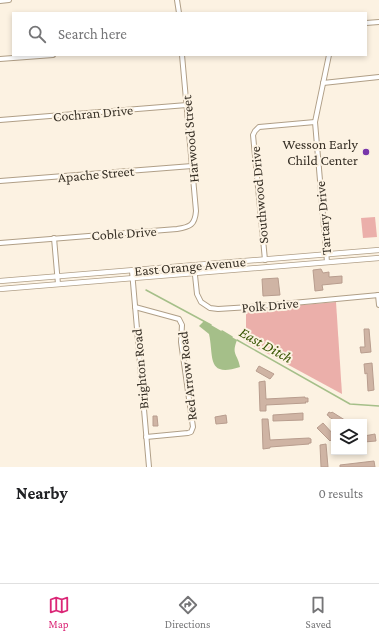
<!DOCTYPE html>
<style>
body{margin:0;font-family:"Crimson Pro",serif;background:#f2f2f2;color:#202124}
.controls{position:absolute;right:12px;bottom:12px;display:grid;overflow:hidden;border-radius:0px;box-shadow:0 2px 6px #0003}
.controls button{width:36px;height:36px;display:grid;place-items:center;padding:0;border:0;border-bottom:1px solid #e0e0e0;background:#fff;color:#202124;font:20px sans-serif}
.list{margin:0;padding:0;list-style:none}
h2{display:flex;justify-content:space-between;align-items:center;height:52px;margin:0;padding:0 16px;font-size:17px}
h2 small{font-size:13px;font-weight:400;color:#757577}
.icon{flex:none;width:22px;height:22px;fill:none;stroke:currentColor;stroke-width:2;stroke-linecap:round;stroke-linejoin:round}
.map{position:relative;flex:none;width:379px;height:467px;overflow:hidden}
.search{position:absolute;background:#fff;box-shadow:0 2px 6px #0003;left:12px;right:12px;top:12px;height:44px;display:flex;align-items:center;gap:10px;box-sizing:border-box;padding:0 14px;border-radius:0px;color:#757577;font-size:15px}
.sheet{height:116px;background:#fff}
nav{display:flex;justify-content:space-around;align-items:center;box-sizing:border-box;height:56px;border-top:1px solid #e0e0e0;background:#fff;font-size:11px;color:#757577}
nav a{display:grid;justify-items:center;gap:2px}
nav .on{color:#db2777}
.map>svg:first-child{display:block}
.green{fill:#ebafaa}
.water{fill:#a5bf89}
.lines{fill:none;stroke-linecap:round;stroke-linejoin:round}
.stream{stroke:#a5bf89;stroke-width:1.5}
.building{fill:#cfb4a4;stroke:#b89d8e}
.minor-casing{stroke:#b09f87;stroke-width:6}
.tertiary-casing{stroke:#b09f87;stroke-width:6}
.minor{stroke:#fff;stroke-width:4}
.tertiary{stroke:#fff;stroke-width:4.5}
.poi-dot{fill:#7836aa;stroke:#fcf2e2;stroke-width:1.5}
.labels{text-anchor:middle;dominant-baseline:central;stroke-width:4;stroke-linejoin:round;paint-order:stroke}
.street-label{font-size:14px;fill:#373026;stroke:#fcf2e2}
.poi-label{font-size:14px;fill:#373026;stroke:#fcf2e2;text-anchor:end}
.water-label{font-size:15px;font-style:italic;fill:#365400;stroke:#fcf2e2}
</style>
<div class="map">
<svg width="379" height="467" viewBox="0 0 379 467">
<rect width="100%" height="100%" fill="#fcf2e2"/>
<g class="green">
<path d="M 375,217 L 377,237 L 363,238 L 361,218 Z"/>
<path d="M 336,302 L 342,394 L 246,342 L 246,310 Z"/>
</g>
<path class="water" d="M 204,321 L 237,340 C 231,355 238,354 240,367 C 206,378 214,356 209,334 L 199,326 Z"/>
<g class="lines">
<g class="stream">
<path d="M 146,290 L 211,325"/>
<path d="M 222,331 L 232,337"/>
<path d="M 237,340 L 350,404 L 379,406"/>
</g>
</g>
<g class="building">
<path d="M 321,269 L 323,273 L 329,272 L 329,277 L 342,276 L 342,283 L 322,285 L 323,290 L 315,291 L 313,270 Z"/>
<path d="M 278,278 L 280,295 L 263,296 L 262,279 Z"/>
<path d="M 364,329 L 369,329 L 371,352 L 361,353 L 360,347 L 365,347 Z"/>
<path d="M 372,363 L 374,390 L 368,391 L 367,373 L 365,374 L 364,364 Z"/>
<path d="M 259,366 L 274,374 L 270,379 L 256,371 Z"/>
<path d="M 265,381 L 266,399 L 305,397 L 305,398 L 308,398 L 308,402 L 305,402 L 306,403 L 266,405 L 266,411 L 260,411 L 259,382 Z"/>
<path d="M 329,412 L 331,413 L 332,412 L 348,422 L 337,422 L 329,417 L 329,416 L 327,415 Z"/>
<path d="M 303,413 L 303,420 L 273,421 L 273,415 Z"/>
<path d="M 226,415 L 227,423 L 216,424 L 215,417 Z"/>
<path d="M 153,416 L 157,416 L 158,426 L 153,426 Z"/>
<path d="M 262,419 L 268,419 L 270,440 L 309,438 L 311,439 L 311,443 L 309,443 L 309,444 L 270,447 L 270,448 L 263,449 Z"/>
<path d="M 323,423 L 334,435 L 334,437 L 330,441 L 317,428 Z"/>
<path d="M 375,434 L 376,441 L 364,442 L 364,436 Z"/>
<path d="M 326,444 L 328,467 L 321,467 L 320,445 Z"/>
<path d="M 374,461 L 375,467 L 340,467 L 340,465 Z"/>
</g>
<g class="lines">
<g class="minor-casing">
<g id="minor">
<path d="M 177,0 L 179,13"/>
<path d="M 0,1 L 9,0"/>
<path d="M 366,23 L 379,22"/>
<path d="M 0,59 L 53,55"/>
<path d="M 323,83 L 379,77"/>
<path d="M 0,120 L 187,105"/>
<path d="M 0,181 L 192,166"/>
<path d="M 54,238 L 58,284"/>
<path d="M 0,243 L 177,229 C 190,227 195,225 196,211 L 182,55"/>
<path d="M 265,260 L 253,135 L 255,131 L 259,127 L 315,122"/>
<path d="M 327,262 L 315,122 L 329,55"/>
<path d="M 194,266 L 197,294 L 201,302 L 210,308 L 218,309 L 250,307 L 379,295"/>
<path d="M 132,271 L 149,467"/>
<path d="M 378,295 L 379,305"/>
<path d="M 135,307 L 179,319 L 182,325 L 181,342 L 193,427 L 191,432 L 188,433 L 146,437"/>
</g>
</g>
<g class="tertiary-casing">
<g id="tertiary">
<path d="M 0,281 L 379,250"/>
<path d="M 0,289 L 379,258"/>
</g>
</g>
<use href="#minor" class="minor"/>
<use href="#tertiary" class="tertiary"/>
</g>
<circle class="poi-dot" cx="366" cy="152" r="4"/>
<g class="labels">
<g class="street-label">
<text transform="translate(93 113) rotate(-5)">Cochran Drive</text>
<text transform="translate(190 139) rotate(-95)">Harwood Street</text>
<text transform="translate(96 174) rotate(-5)">Apache Street</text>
<text transform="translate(259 195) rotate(-95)">Southwood Drive</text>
<text transform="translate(323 218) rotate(-95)">Tartary Drive</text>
<text transform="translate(124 233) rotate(-4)">Coble Drive</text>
<text transform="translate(190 266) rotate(-5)">East Orange Avenue</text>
<text transform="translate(270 305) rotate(-5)">Polk Drive</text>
<text transform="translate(140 369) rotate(-95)">Brighton Road</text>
<text transform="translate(187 376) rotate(-96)">Red Arrow Road</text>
</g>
<g class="poi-label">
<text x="358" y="144">Wesson Early<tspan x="358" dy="16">Child Center</tspan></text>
</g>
<g class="water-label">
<text transform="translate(266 345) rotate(29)">East Ditch</text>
</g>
</g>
</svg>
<div class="controls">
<button><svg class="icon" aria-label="layers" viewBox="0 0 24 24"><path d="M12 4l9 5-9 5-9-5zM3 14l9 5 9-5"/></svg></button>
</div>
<div class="search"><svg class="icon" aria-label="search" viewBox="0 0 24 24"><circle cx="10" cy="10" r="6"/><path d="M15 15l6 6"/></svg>Search here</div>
</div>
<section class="sheet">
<h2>Nearby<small>0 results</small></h2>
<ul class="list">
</ul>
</section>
<nav>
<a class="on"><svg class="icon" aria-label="map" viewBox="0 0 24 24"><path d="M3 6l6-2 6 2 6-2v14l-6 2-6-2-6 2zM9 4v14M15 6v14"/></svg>Map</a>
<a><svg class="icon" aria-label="directions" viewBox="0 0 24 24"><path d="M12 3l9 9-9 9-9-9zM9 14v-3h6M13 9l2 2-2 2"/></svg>Directions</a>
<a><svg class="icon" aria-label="saved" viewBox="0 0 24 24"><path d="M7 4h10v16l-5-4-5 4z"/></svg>Saved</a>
</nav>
